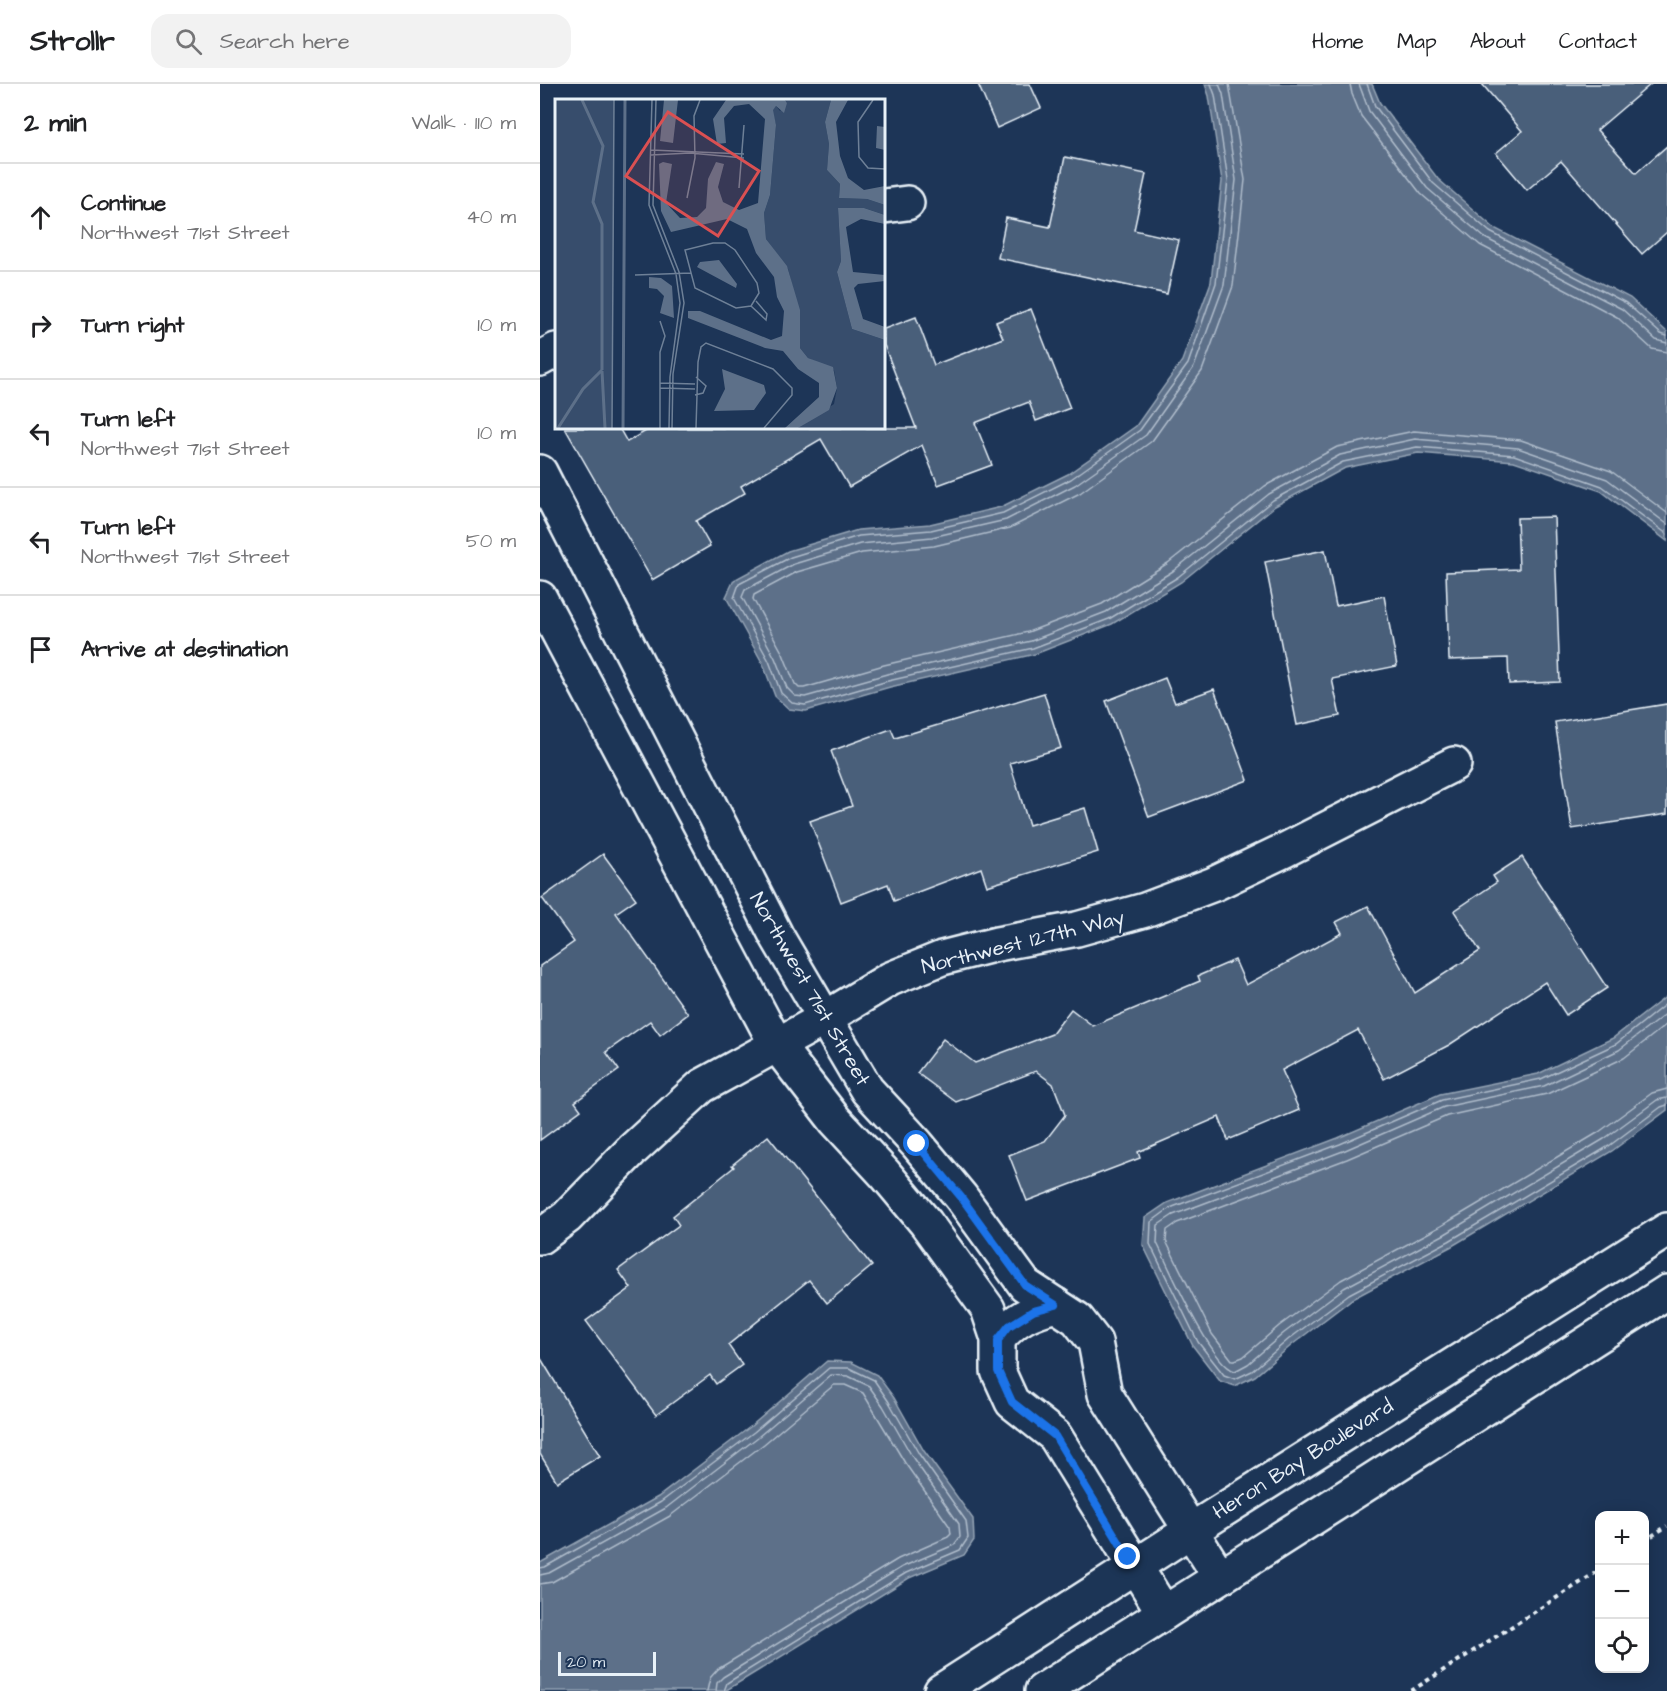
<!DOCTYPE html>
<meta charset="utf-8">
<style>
body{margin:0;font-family:"Architects Daughter",sans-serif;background:#f2f2f2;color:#202124}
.controls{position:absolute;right:18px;bottom:18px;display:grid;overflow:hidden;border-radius:12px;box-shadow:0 3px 15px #0003}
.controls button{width:54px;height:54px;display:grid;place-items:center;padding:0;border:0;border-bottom:2px solid #e0e0e0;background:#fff;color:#202124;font:30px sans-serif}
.scale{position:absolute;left:18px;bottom:15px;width:98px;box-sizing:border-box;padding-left:6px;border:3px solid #e8f1f8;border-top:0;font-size:16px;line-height:21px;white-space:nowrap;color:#e8f1f8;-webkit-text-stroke:4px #1d3557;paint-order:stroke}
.stop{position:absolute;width:18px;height:18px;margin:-14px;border:4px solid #1a73e8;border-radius:50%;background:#fff}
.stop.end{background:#1a73e8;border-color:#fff;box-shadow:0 2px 6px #0008}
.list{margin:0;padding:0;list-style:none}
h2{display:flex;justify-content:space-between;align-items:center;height:78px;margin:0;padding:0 24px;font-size:26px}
h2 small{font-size:20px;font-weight:400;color:#757577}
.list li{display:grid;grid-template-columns:39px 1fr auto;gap:18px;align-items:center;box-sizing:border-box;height:108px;padding:0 24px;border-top:2px solid #e0e0e0}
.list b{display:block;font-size:22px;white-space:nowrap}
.list p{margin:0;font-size:20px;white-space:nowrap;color:#757577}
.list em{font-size:20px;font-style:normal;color:#757577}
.icon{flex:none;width:33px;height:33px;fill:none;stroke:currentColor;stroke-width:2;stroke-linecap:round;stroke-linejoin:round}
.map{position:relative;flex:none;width:1127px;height:1607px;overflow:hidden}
header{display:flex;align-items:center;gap:36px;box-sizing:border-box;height:84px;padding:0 30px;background:#fff;border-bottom:2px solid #e0e0e0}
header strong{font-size:28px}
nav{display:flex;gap:33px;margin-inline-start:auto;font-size:21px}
.search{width:420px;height:54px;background:#f2f2f2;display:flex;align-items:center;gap:15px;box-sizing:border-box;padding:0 21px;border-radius:18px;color:#757577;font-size:22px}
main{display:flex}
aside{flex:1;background:#fff}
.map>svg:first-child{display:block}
.water{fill:#5d7089;stroke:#95a4b5;stroke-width:1.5}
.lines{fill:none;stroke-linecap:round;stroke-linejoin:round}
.shore{stroke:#b0bdcc;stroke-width:1.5}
.building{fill:#495e7a;stroke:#e8f1f8;stroke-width:1.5}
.minor-casing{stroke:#e8f1f8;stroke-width:38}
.path{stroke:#e8f1f8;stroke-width:4;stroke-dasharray:4.5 4.5;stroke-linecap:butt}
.minor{stroke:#1d3557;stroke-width:33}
.route{stroke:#1a73e8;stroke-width:8}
.labels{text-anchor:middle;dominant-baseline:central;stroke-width:4.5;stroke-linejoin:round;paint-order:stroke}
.street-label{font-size:21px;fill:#e8f1f8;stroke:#1d3557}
.inset-river{fill:none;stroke:#5d7089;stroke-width:3}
.inset-road{fill:none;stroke:#6e8097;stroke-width:1.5}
.view{fill:#da5052;fill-opacity:0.15;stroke:#da5052;stroke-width:3}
.inset-edge{fill:none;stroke:#e8f1f8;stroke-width:3}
</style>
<header>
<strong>Strollr</strong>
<div class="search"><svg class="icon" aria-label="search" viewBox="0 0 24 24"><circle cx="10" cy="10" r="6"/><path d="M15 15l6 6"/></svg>Search here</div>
<nav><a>Home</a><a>Map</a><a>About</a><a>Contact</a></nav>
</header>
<main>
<aside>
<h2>2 min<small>Walk · 110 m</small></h2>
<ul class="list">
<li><svg class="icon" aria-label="ahead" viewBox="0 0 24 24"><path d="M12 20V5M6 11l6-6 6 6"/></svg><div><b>Continue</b><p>Northwest 71st Street</p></div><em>40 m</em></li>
<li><svg class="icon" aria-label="right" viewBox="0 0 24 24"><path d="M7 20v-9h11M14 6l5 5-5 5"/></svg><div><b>Turn right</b></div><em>10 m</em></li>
<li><svg class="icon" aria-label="left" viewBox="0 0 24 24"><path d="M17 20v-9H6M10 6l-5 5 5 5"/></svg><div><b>Turn left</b><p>Northwest 71st Street</p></div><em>10 m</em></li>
<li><svg class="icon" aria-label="left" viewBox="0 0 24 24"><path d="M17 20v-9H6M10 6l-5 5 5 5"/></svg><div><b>Turn left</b><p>Northwest 71st Street</p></div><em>50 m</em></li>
<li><svg class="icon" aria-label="arrive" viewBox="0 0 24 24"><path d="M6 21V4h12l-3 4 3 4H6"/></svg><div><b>Arrive at destination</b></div></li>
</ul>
</aside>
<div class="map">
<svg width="1127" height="1607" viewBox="0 0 1127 1607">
<rect width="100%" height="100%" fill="#1d3557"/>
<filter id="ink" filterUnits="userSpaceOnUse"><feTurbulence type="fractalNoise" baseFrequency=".0167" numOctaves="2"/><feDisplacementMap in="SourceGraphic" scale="12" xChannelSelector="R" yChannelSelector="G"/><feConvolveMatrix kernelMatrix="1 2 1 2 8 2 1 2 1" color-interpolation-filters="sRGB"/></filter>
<g filter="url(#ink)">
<g class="water">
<path d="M 665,0 L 832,0 L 840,19 L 898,95 L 954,144 L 1090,214 L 1127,248 L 1127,457 L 1061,407 L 974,377 L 878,369 L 805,384 L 735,422 L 641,498 L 572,540 L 495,570 L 350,603 L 266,627 L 249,625 L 235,612 L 223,580 L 186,513 L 194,496 L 248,467 L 318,446 L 390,440 L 461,423 L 528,390 L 596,342 L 642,277 L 671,198 L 682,97 L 669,12 Z"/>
<path d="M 1127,912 L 1127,1026 L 1072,1067 L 912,1162 L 812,1215 L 753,1260 L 715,1292 L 695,1302 L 680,1297 L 653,1262 L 603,1161 L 605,1134 L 627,1119 L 798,1054 L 900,1010 L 998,990 L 1073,954 Z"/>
<path d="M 287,1277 L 311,1278 L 337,1291 L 354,1314 L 384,1367 L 433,1435 L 434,1456 L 424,1471 L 369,1494 L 185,1607 L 0,1607 L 0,1479 L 118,1413 L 210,1343 Z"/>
</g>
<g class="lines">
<g class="shore">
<path d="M 671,0 L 675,11 L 688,96 L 676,199 L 648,280 L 600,346 L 531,395 L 463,429 L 391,446 L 319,452 L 251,473 L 199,500 L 194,514 L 229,577 L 241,609 L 252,619 L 265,621 L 348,597 L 493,564 L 569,535 L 638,493 L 733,416 L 803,378 L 877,363 L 974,371 L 1062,402 L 1127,450"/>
<path d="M 679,0 L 683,10 L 696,96 L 684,201 L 654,283 L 606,351 L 535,401 L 466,436 L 392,453 L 320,460 L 254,480 L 205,506 L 202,513 L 235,574 L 247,604 L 255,612 L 265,613 L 347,590 L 491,557 L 566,528 L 633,487 L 729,410 L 800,371 L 875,355 L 978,364 L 1067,395 L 1127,440"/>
<path d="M 689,0 L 705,96 L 693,202 L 662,287 L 612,357 L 540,409 L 470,444 L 394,462 L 322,469 L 257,488 L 214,511 L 213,515 L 243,570 L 255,600 L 259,604 L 264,604 L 344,581 L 488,548 L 562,520 L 628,479 L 725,402 L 797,363 L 874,347 L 981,356 L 1071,387 L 1127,429"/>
<path d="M 810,0 L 812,10 L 821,32 L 881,110 L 940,161 L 1077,233 L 1112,265 L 1127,268"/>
<path d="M 819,0 L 829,27 L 887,104 L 945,154 L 1082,225 L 1116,256 L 1127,259"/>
<path d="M 827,0 L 835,22 L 893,99 L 950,148 L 1086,219 L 1121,250 L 1127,252"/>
<path d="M 1127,919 L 1076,960 L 1001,995 L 902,1016 L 800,1060 L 630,1124 L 611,1138 L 610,1160 L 658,1258 L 684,1291 L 695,1295 L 712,1287 L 749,1255 L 809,1210 L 909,1157 L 1069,1062 L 1121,1023 L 1127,1021"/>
<path d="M 1127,929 L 1079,966 L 1004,1002 L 904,1023 L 803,1067 L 633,1131 L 618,1141 L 617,1159 C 629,1183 671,1281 695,1287 L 708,1280 L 744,1249 L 804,1204 L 905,1150 L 1064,1055 L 1117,1016 L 1127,1014"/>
<path d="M 1127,940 L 1084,974 L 1007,1010 L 907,1032 L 807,1075 L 637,1139 L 627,1146 L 626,1157 L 672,1250 L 692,1276 L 695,1276 L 703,1273 L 739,1242 L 801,1196 L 901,1142 L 1059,1048 L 1112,1009 L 1127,1005"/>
<path d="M 0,1484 L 5,1483 L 121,1418 L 214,1348 L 289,1284 L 309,1284 L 334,1296 L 349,1318 L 379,1370 L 426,1437 L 428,1454 L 420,1466 L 366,1489 L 187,1599 L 184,1607"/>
<path d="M 0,1491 L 9,1489 L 126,1424 L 218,1353 L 291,1291 L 308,1292 L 329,1302 L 343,1322 L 373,1374 L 419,1440 L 420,1453 L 414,1461 L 362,1483 L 183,1593 L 177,1599 L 176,1607"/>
<path d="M 0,1500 L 12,1498 L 130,1432 L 224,1360 L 294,1301 L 305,1301 L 323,1309 L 365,1379 L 410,1443 L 411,1450 L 408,1453 L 358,1475 L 178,1585 L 170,1594 L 167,1607"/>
</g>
</g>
<g class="building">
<path d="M 438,0 L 490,0 L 501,24 L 457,44 Z"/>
<path d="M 942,0 L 1111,0 L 1057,46 L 1096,89 L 1127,62 L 1127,148 L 1102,170 L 1021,77 L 987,106 L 956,69 L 982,47 Z"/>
<path d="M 525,73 L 606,90 L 594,146 L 639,156 L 627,210 L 458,174 L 466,134 L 510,143 Z"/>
<path d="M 491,225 L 530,324 L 496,337 L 489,318 L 435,339 L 452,381 L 398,401 L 382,361 L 309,403 L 281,355 L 201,402 L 205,409 L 156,437 L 170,462 L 112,496 L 25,344 L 79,344 L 87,358 L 111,344 L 376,344 L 344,261 L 344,245 L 376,233 L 394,281 L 463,254 L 456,238 Z"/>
<path d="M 1014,433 L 1020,598 L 969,600 L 968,574 L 909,576 L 906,488 L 979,485 L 977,434 Z"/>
<path d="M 785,466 L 796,522 L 844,512 L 857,582 L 792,595 L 800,632 L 757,641 L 725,478 Z"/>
<path d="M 625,594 L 635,619 L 674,605 L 708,696 L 609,733 L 566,617 Z"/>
<path d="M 504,609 L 521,664 L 470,679 L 489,741 L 545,724 L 558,768 L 447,802 L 441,784 L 354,817 L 348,800 L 301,818 L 270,737 L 312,722 L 291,667 L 351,645 L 355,654 Z"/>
<path d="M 1127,620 L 1127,730 L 1032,745 L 1015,638 Z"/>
<path d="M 63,770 L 96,815 L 76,829 L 148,930 L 120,951 L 110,937 L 66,968 L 79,986 L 35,1018 L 41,1026 L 0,1056 L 0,882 L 34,858 L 2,814 Z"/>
<path d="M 982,773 L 1067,904 L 1026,931 L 1005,898 L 909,961 L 844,995 L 818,946 L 742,986 L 759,1026 L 688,1056 L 679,1033 L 598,1068 L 600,1074 L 487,1117 L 469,1071 L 505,1057 L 525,1031 L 513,1000 L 496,987 L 416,1018 L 377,989 L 403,955 L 435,979 L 512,950 L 531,925 L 553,942 L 660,897 L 658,892 L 695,876 L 706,901 L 802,849 L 796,838 L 828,822 L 875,909 L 940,867 L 914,827 L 957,798 L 953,792 Z"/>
<path d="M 228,1052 L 332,1182 L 287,1219 L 269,1196 L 188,1261 L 202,1281 L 176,1300 L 170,1291 L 116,1331 L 46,1237 L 91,1204 L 78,1186 L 139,1141 L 133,1132 L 194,1083 L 192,1081 Z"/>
<path d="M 0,1273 L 60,1372 L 17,1398 L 0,1370 Z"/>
</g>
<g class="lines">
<g class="minor-casing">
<g id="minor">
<path d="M 344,122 L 367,119"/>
<path d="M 0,275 L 16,266"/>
<path d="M 0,388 L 236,851 L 327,1006 L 377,1060 L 421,1113 L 485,1201 L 537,1235 L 555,1258 L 565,1310 L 680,1493"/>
<path d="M 0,514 L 236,960 L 295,1036 L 345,1090 L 386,1139 L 448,1225 L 458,1255 L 458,1287 L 472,1318 L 515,1352 L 624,1529"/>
<path d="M 0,1153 L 27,1133 L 92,1066 L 162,1002 L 284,935 L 350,895 L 402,874 L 457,860 L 537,845 L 605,826 L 674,800 L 745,766 L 914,680"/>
<path d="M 458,1255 C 476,1234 490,1228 516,1221"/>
<path d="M 401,1607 L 650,1447 L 1127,1146"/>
<path d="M 502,1607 L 1127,1208"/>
</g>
</g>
<g class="path">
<path d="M 1104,1457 L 1127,1442"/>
<path d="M 871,1607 L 1060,1486"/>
</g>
<use href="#minor" class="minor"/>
</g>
</g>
<g class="lines" filter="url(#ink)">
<path class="route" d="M 377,1060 L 421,1113 L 485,1201 L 516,1221 L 493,1227 L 469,1242 L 458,1256 L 458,1287 L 472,1318 L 515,1352 L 588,1473"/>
</g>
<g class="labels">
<g class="street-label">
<text transform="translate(483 858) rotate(-14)">Northwest 127th Way</text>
<text transform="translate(270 905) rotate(60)">Northwest 71st Street</text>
<text transform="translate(763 1375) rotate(-32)">Heron Bay Boulevard</text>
</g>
</g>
<g transform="translate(15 15)">
<rect width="330" height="330" fill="#1d3557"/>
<path d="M 0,1 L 59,1 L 57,329 L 0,329 ZM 230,1 L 276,1 L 270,23 L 274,45 L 272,71 L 285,85 L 284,99 L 312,100 L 330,106 L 330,116 L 309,109 L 283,109 L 286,162 L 282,173 L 297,230 L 330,241 L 330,329 L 243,329 L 279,305 L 282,289 L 279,271 L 253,259 L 245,249 L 245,217 L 233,170 L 211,140 L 209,114 L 215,96 L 221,26 L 217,11 L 221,7 L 225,12 L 232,4 Z" fill="#374d6c"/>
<path d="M 109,1 L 123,1 L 118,44 L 105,42 ZM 171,1 L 230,1 L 232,4 L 229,14 L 221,7 L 218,11 L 221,26 L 215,96 L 209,114 L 211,140 L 232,167 L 245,211 L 245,249 L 253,259 L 278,268 L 282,289 L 274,311 L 243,329 L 230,329 L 264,298 L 264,284 L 243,270 L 228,252 L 210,249 L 133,219 L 133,212 L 145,212 L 216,241 L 227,237 L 229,212 L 222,198 L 219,178 L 201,154 L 192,130 L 172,120 L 116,133 L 106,112 L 104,65 L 108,63 L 117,65 L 111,104 L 125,119 L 142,118 L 151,109 L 153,80 L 161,63 L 169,65 L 163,88 L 168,103 L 184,111 L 203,104 L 210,20 L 194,5 L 179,7 L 169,19 L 171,44 L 162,45 L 158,20 ZM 276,1 L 293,1 L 281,23 L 285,57 L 293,79 L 309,91 L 330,87 L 330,106 L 312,100 L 284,99 L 285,85 L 272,71 L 274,45 L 270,23 ZM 322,27 L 330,28 L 330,51 L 321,49 ZM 283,109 L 309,109 L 330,116 L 330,125 L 306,120 L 291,128 L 298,173 L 330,176 L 330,182 L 303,185 L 299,189 L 308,220 L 330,228 L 330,241 L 297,230 L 282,173 L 286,162 ZM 164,161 L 182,185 L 181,189 L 142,168 L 145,163 ZM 94,178 L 106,179 L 117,187 L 119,219 L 105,214 L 109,197 L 102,190 L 94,189 ZM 167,270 L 209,286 L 211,294 L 199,311 L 159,312 L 170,290 Z" fill="#5d7089"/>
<path class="inset-river" d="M 27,1 L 48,47 L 38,103 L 47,125 L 47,271M 47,272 L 50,329M 3,329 L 28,290 L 47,271M 68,329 L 70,1"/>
<path class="inset-road" d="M 97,1 L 94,106 L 121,175 L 125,204 L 115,278 L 114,329M 101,1 L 98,106 L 124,173 L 129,204 L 118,275 L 117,329M 318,1 L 303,23 L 304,58 L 313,69 L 330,70M 96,51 L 189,55M 96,56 L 135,54 L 189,59M 184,89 L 189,26M 132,99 L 140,59 L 139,17 L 145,1M 158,144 L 170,144 L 180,151 L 202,184 L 204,194 L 196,207 L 181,209 L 140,189 L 130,151 ZM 80,176 L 136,174M 196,207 L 211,221 L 212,215 L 201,202M 105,222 L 110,237 L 105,253 L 105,329M 105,284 L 140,285M 105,289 L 140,290M 140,296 L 148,294 L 151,287 L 141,278M 57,329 L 59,1M 141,329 L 143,263 L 146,248 L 151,244 L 218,270 L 237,289 L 237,296 L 209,329"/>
<path class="view" d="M 113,13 L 204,72 L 163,137 L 71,77 Z"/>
<rect width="330" height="330" class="inset-edge"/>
</g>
</svg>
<div class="controls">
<button>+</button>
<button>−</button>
<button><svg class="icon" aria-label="locate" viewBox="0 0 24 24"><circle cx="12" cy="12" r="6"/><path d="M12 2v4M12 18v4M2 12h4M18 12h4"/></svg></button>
</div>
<div class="scale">20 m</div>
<div class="stop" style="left:377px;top:1060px"></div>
<div class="stop end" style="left:588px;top:1473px"></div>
</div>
</main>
